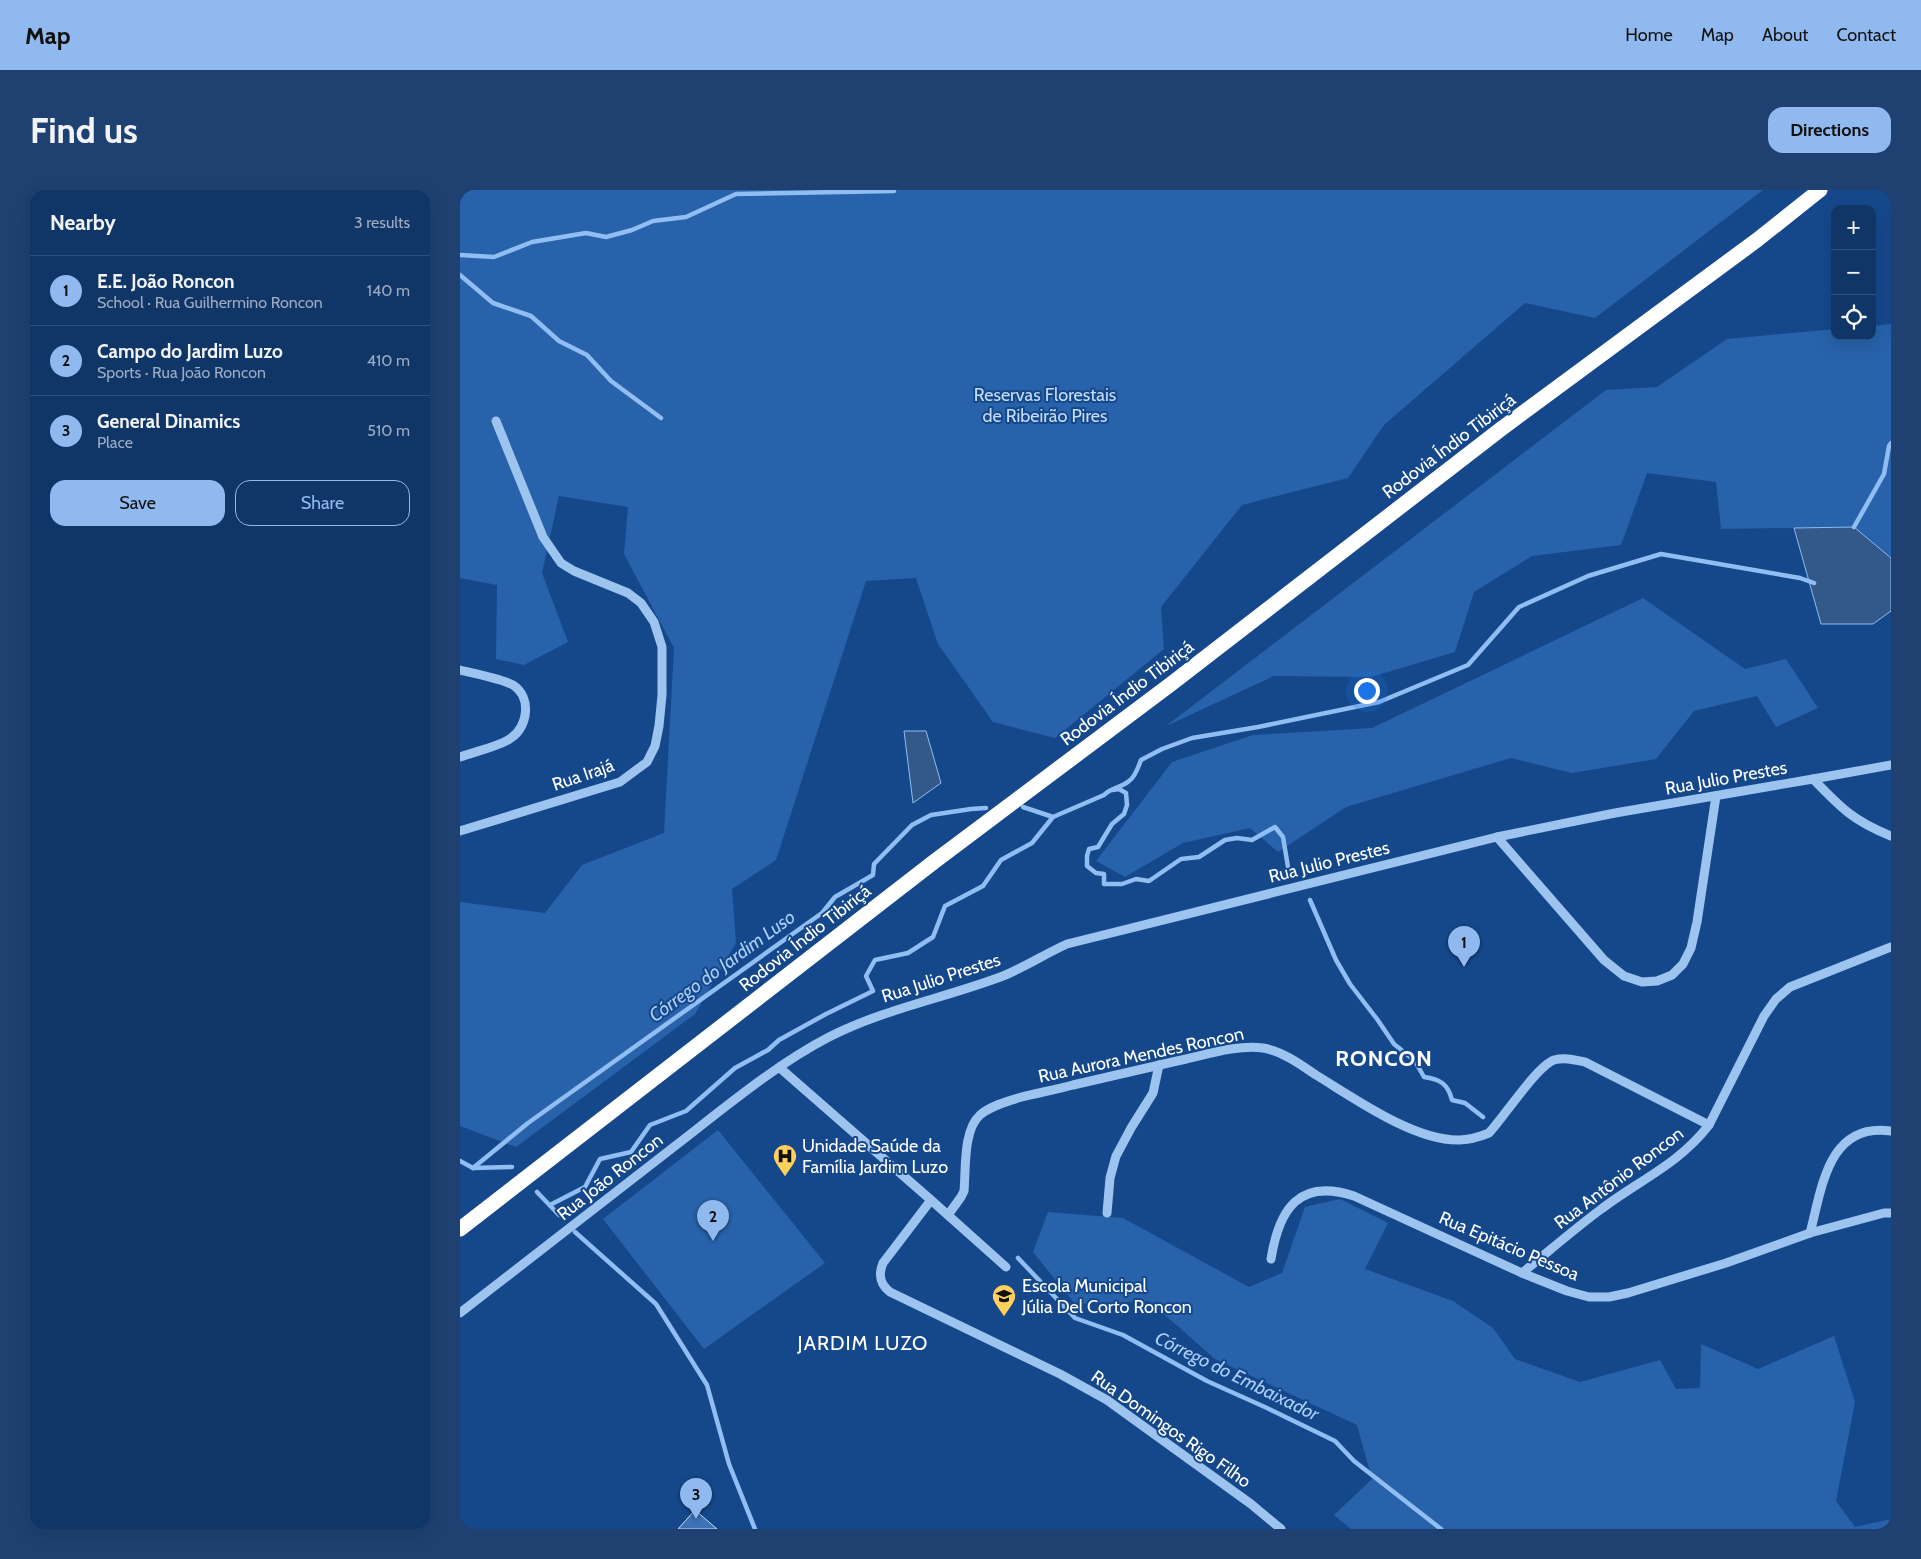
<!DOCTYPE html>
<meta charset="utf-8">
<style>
body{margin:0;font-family:Cabin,sans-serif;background:#1e4171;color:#f1f3f6}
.controls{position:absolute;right:15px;top:15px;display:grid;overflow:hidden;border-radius:10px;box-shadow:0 5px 20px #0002}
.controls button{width:45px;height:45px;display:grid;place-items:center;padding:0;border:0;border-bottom:1px solid #30507c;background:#103668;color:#f1f3f6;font:25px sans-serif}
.you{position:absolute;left:906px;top:500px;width:18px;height:18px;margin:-12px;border:4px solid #fff;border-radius:50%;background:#1a73e8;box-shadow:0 0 0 8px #1a73e833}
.badge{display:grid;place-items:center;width:32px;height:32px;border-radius:50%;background:#90b9f0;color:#111;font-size:16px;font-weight:700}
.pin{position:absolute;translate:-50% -41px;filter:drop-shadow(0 1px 2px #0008)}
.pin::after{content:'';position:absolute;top:26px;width:18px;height:15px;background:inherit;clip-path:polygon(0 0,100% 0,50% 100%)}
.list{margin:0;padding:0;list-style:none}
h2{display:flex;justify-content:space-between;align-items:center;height:65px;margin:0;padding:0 20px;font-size:21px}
h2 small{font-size:16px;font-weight:400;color:#9cabc0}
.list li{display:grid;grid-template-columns:32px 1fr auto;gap:15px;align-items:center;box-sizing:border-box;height:70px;padding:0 20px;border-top:1px solid #30507c}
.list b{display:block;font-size:19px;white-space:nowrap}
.list p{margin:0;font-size:16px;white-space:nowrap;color:#9cabc0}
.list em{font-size:16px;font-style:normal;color:#9cabc0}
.actions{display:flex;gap:10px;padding:15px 20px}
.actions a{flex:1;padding:11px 0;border:1px solid #90b9f0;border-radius:15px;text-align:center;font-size:18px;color:#90b9f0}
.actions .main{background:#90b9f0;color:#111}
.icon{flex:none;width:28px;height:28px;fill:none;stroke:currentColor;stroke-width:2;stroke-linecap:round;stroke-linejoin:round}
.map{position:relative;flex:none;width:1431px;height:1339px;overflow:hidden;border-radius:15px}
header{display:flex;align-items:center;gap:30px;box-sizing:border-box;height:70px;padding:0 25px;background:#90b9f0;color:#111}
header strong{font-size:24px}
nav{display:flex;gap:28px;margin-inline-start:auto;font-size:18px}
.intro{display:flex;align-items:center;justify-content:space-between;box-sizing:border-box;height:120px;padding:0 30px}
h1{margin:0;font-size:35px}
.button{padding:12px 22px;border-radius:15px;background:#90b9f0;color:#111;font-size:18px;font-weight:700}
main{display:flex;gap:30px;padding:0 30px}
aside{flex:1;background:#103668;border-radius:15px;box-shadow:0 5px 20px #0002}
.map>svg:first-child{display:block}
.green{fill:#2762aa}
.water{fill:#32598a;stroke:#90bdf2}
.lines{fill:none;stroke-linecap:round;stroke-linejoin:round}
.stream{stroke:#90bdf2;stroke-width:4.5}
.building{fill:#3d72b4;stroke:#c4ddfb;filter:url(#shadow)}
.minor{stroke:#9dc3ef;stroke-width:9}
.highway{stroke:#fff;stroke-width:15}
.labels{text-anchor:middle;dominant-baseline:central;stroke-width:4;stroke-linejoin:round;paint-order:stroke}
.park-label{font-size:18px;fill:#c4ddfb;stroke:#15488b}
.street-label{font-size:18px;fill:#fff;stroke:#15488b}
.poi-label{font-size:18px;fill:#fff;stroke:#15488b;text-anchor:start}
.water-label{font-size:19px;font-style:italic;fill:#a9cdf7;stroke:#15488b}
.quarter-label{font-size:20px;letter-spacing:1px;fill:#fff;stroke:#15488b}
.district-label{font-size:22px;font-weight:bold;letter-spacing:1px;fill:#fff;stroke:#15488b}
</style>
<header>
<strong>Map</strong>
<nav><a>Home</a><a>Map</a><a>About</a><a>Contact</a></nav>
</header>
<div class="intro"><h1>Find us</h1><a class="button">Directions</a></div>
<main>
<aside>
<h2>Nearby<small>3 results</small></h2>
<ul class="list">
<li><span class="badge">1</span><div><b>E.E. João Roncon</b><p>School · Rua Guilhermino Roncon</p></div><em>140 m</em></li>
<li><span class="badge">2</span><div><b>Campo do Jardim Luzo</b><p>Sports · Rua João Roncon</p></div><em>410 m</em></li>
<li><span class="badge">3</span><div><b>General Dinamics</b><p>Place</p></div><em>510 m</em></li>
</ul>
<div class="actions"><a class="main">Save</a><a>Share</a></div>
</aside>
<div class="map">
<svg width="1431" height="1339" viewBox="0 0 1431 1339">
<defs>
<filter id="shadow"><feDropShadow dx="-4.5" dy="4.5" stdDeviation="0" flood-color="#0009"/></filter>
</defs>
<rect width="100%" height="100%" fill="#15488b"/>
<g class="green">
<path d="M 0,0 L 1303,0 L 1135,128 L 1065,113 L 924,235 L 888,288 L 782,315 L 701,417 L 704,459 L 595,548 L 533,532 L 478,454 L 456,388 L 406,391 L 316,670 L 272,699 L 276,753 L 235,824 L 56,957 L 0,936 L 0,712 L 85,723 L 122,675 L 204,643 L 214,458 L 164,364 L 168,317 L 99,306 L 82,383 L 108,452 L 64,475 L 36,469 L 37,395 L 0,388 Z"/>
<path d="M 1431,134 L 1431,368 L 1394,337 L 1261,339 L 1256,292 L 1187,283 L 1161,355 L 1072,366 L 1014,402 L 995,462 L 911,487 L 814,486 L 706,536 L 1146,200 L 1197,197 L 1267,149 L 1375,139 L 1375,146 L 1412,146 L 1412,136 Z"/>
<path d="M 1183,408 L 1285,479 L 1326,469 L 1358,518 L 1316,537 L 1297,506 L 1234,521 L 1196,569 L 1112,583 L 1051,568 L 886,617 L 818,662 L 790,638 L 723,653 L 665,687 L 636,671 L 712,572 L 793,545 L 912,538 Z"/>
<path d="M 258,940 L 365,1073 L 244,1159 L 143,1029 Z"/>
<path d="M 880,1009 L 928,1033 L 905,1079 L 993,1111 L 1033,1138 L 1055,1169 L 1120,1192 L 1200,1170 L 1216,1199 L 1240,1198 L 1241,1154 L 1298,1179 L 1374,1146 L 1395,1212 L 1376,1311 L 1395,1337 L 1431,1329 L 1431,1339 L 891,1339 L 874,1325 L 912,1289 L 897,1235 L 755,1169 L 689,1111 L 615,1114 L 573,1062 L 588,1022 L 663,1028 L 789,1097 L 822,1083 L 845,1017 Z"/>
</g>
<g class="water">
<path d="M 1394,337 L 1431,368 L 1431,421 L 1413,434 L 1361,434 L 1334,338 Z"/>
<path d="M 444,541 L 466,541 L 481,593 L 453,613 Z"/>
</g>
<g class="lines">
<g class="stream">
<path d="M 0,65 L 34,67 L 72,52 L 126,43 L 146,47 L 172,40 L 193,31 L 226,27 L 276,4 L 434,1"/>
<path d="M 0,85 L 33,113 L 71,126 L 99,151 L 127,165 L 151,191 L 201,228"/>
<path d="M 1394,337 L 1424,284 L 1429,256 L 1431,253"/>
<path d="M 653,600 L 659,599 L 666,603 L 667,615 L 664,624 L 652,634 L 638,657 L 629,659 L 627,666 L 627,676 L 636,683 L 644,684 L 644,694 L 662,694 L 676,689 L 689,691 L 721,669 L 739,667 L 765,650 L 777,648 L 792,650 L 815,637 L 823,647 L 828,677"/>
<path d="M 563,617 L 593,627"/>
<path d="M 850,710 L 876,770 L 890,794 L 917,829 L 934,854 L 955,871 L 964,887 C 980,889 988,894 992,910 L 1005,913 L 1023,927"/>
<path d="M 0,971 L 13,978 L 52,977"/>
<path d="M 13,978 L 68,933 L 362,723 L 375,707 L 413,685 L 414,674 L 452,635 L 471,625 L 511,619 L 526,618"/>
<path d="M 77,1002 L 99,1025"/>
<path d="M 90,1015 L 125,997 L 140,969 L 171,962 L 190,935 L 226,921 L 275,878 L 308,860 L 319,850 L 366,824 L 413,801 L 406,786 L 415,770 L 448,763 L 473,747 L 485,716 L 523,696 L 541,670 L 572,653 L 593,627 L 644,605 C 651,597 661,598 669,591 C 676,586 678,577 681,570 L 702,559 L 732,548 L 798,537 L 919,512 L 1008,475 L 1059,417 L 1128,386 L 1201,364 L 1340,388 L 1354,393"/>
<path d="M 115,1042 L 196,1114 L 247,1195 L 269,1274 L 295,1339"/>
<path d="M 558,1068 L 615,1128 L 663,1145 L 747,1191 L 807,1218 L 875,1251 L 894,1271 L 981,1339"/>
</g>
</g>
<path class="building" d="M 235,1320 L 257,1339 L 218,1339 Z"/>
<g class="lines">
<g class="minor">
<path d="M 0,480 C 12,483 43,489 53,495 C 72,507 68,537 51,548 C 41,556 13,562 0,567"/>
<path d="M 1353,589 L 1431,575"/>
<path d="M 0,641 L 160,592 L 187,572 L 195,556 L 199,536 L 202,505 L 202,457 L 194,432 L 181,413 L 168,403 L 114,381 L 101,373 L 83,347 L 36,231"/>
<path d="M 1037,647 L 1144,770 L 1164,786 L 1182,792 L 1197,791 L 1212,785 L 1223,774 L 1231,758 L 1237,732 L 1256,606"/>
<path d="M 320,878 L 471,1010 L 546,1077"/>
<path d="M 471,1010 L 423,1073 C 418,1085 420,1094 430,1102 L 600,1184 L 647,1210 L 791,1314 L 821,1339"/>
<path d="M 647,1023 L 650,988 L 656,966 L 671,938 L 693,903 L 699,875"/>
<path d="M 488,1025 L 501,1007 L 504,1001 C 506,979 503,940 520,925 C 530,916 546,912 558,908 C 576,903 595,900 613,895 C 648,887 682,879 717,871 C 742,866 777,854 803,858 C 822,861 840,874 856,885 C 894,908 954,951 999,950 C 1010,950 1019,947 1029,943 C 1044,927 1077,876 1094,870 C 1105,867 1115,870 1125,872 L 1249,935"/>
<path d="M 1350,1043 C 1362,998 1368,932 1431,941"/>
<path d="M 811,1069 C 819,1019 839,988 894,1006 L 1062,1083 L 1107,1101 L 1129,1107 L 1149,1107 L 1168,1103 L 1266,1073 L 1350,1043 L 1424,1023 L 1431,1023"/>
<path d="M 1062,1083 C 1088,1062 1113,1040 1140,1020 C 1179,990 1218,975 1249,935 L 1304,826 L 1316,809 L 1330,797 L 1431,757"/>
<path d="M 0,1123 C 72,1067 143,1012 215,956 C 263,919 315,875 369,847 C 424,819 485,808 543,786 C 565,777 585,764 607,754 L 1037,647 L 1155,623 L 1353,589 C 1380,617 1393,631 1431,646"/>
</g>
<path class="highway" d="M 0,1039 L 475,671 L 711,494 L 1041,239 L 1297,50 L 1360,0"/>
</g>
<defs>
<g id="hospital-pin" transform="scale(1.25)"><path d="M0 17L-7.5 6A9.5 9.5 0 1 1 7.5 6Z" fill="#ffd05c" stroke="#15488b"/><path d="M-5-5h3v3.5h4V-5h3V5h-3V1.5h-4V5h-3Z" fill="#111"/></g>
<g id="school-pin" transform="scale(1.25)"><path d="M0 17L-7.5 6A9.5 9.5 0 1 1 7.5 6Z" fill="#ffd05c" stroke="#15488b"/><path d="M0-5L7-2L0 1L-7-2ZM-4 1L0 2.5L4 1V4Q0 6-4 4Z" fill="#111"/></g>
</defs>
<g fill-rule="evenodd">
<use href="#hospital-pin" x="325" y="966"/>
<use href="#school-pin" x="544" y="1106"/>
</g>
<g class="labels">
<g class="park-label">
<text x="585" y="205">Reservas Florestais<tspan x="585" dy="21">de Ribeirão Pires</tspan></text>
</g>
<g class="street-label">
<text transform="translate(989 256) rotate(-37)">Rodovia Índio Tibiriçá</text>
<text transform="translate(667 503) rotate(-37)">Rodovia Índio Tibiriçá</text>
<text transform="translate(123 585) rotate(-19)">Rua Irajá</text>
<text transform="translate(1266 588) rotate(-10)">Rua Julio Prestes</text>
<text transform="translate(869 672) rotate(-14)">Rua Julio Prestes</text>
<text transform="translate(345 748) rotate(-38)">Rodovia Índio Tibiriçá</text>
<text transform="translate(481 788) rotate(-18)">Rua Julio Prestes</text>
<text transform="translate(681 865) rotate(-12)">Rua Aurora Mendes Roncon</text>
<text transform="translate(150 987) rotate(-38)">Rua João Roncon</text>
<text transform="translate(1159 988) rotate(-37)">Rua Antônio Roncon</text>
<text transform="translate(1049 1056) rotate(23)">Rua Epitácio Pessoa</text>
<text transform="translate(711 1239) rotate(35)">Rua Domingos Rigo Filho</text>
</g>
<g class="poi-label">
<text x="342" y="956">Unidade Saúde da<tspan x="342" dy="21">Família Jardim Luzo</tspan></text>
<text x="562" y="1096">Escola Municipal<tspan x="562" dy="21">Júlia Del Corto Roncon</tspan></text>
</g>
<g class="water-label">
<text transform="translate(262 776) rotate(-36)">Córrego do Jardim Luso</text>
<text transform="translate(777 1186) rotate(26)">Córrego do Embaixador</text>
</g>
<g class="quarter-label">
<text x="403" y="1153">JARDIM LUZO</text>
</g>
<g class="district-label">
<text x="924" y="868">RONCON</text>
</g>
</g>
</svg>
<div class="controls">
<button>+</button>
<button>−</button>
<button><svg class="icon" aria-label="locate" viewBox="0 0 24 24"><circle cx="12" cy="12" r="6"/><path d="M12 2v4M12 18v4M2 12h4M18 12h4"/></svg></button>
</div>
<div class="you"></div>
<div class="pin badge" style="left:1004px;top:777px">1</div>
<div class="pin badge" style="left:253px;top:1051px">2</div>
<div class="pin badge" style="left:236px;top:1329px">3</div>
</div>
</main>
